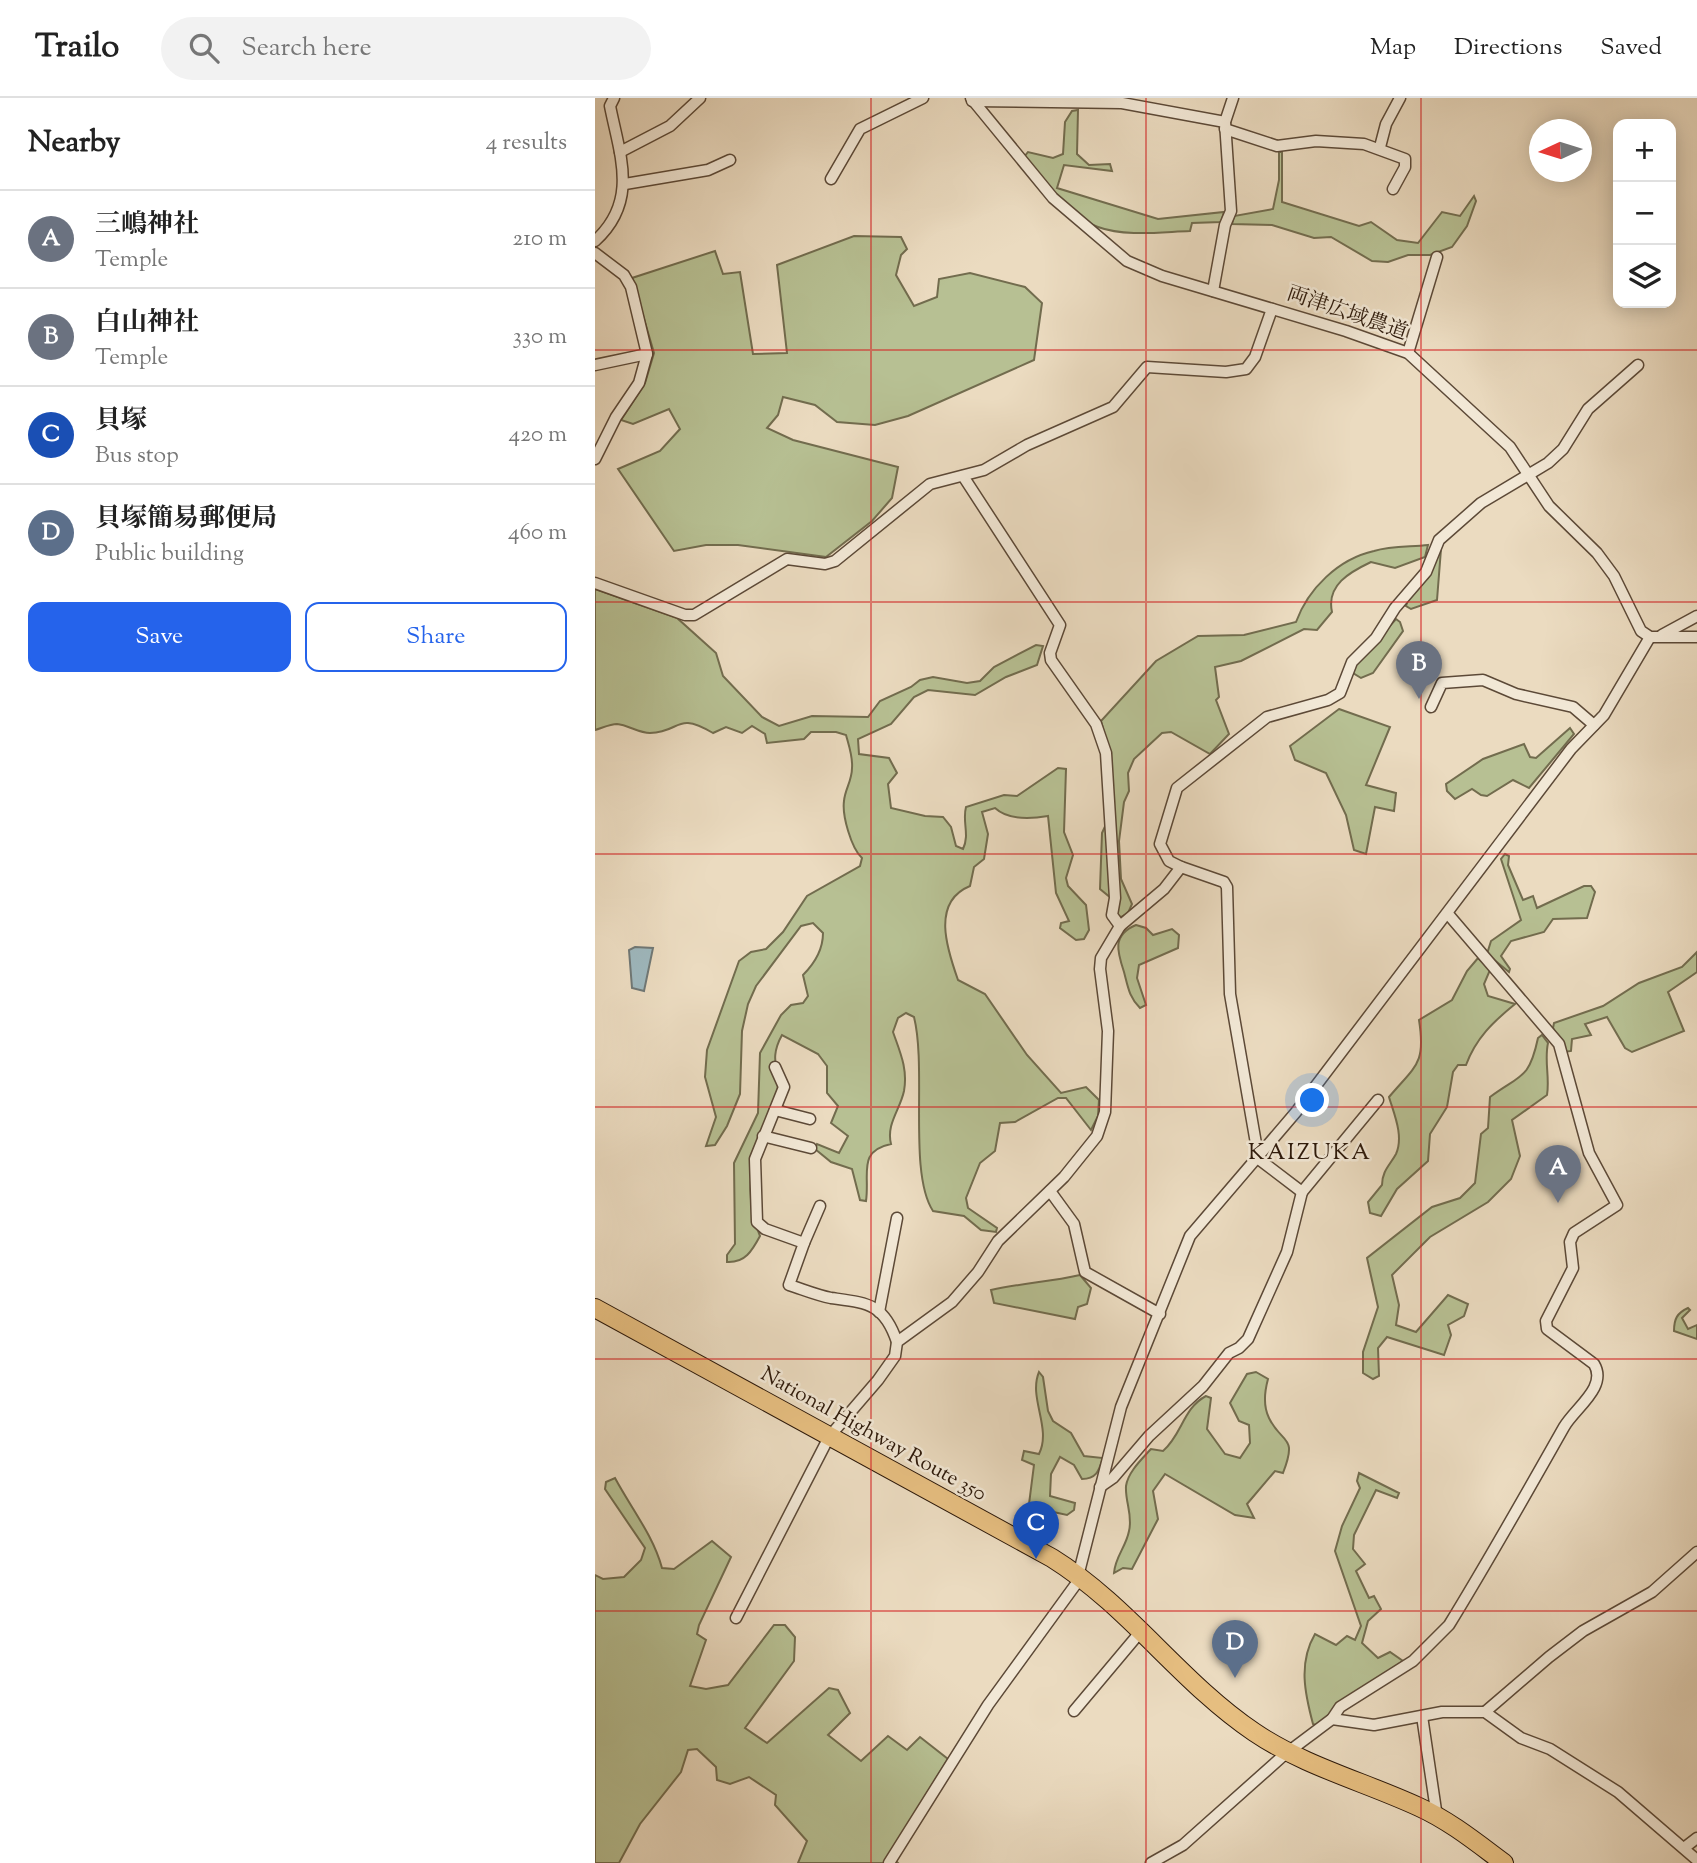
<!DOCTYPE html>
<meta charset="utf-8">
<style>
body{margin:0;font-family:"Sorts Mill Goudy","Noto Serif JP",serif;background:#f2f2f2;color:#222}
.controls{position:absolute;right:21px;top:21px;display:grid;overflow:hidden;border-radius:14px;box-shadow:0 4px 18px #0003}
.controls button{width:63px;height:63px;display:grid;place-items:center;padding:0;border:0;border-bottom:2px solid #e0e0e0;background:#fff;color:#222;font:35px sans-serif}
.compass{position:absolute;left:934px;top:21px;width:63px;height:63px;border-radius:50%;background:#fff;box-shadow:0 4px 18px #0003;rotate:266deg}
.you{position:absolute;left:718px;top:1003px;width:24px;height:24px;margin:-18px;border:5px solid #fff;border-radius:50%;background:#1a73e8;box-shadow:0 0 0 10px #1a73e833}
.badge{display:grid;place-items:center;width:46px;height:46px;border-radius:50%;background:#2563eb;color:#fff;font-size:23px;font-weight:700}
.pin{position:absolute;translate:-50% -58px;filter:drop-shadow(0 2px 4px #0008)}
.pin::after{content:'';position:absolute;top:37px;width:24px;height:21px;background:inherit;clip-path:polygon(0 0,100% 0,50% 100%)}
.list{margin:0;padding:0;list-style:none}
h2{display:flex;justify-content:space-between;align-items:center;height:91px;margin:0;padding:0 28px;font-size:30px}
h2 small{font-size:23px;font-weight:400;color:#767676}
.list li{display:grid;grid-template-columns:46px 1fr auto;gap:21px;align-items:center;box-sizing:border-box;height:98px;padding:0 28px;border-top:2px solid #e0e0e0}
.list b{display:block;font-size:26px;white-space:nowrap}
.list p{margin:0;font-size:23px;white-space:nowrap;color:#767676}
.list em{font-size:23px;font-style:normal;color:#767676}
.actions{display:flex;gap:14px;padding:21px 28px}
.actions a{flex:1;padding:16px 0;border:2px solid #2563eb;border-radius:14px;text-align:center;font-size:24px;color:#2563eb}
.actions .main{background:#2563eb;color:#fff}
.icon{flex:none;width:38px;height:38px;fill:none;stroke:currentColor;stroke-width:2;stroke-linecap:round;stroke-linejoin:round}
.map{position:relative;flex:none;width:1102px;height:1765px;overflow:hidden}
header{display:flex;align-items:center;gap:42px;box-sizing:border-box;height:98px;padding:0 35px;background:#fff;border-bottom:2px solid #e0e0e0}
header strong{font-size:33px}
nav{display:flex;gap:38px;margin-inline-start:auto;font-size:24px}
.search{width:490px;height:63px;background:#f2f2f2;display:flex;align-items:center;gap:18px;box-sizing:border-box;padding:0 24px;border-radius:38px;color:#767676;font-size:26px}
main{display:flex}
aside{flex:1;background:#fff}
.map>svg:first-child{display:block}
.green{fill:#b7c093;stroke:#726c4e;stroke-width:2}
.water{fill:#9eb8be;stroke:#707876;stroke-width:2}
.lines{fill:none;stroke-linecap:round;stroke-linejoin:round}
.minor-casing{stroke:#5c4937;stroke-width:13}
.trunk-casing{stroke:#2c1809;stroke-width:20}
.minor{stroke:#f2e8d6;stroke-width:10}
.trunk{stroke:#e6be80;stroke-width:18}
.grid{fill:none;stroke:#d62828;stroke-width:2;stroke-opacity:0.55}
.labels{text-anchor:middle;dominant-baseline:central;stroke-width:5;stroke-linejoin:round;paint-order:stroke}
.street-label{font-size:21px;fill:#2c1809;stroke:#f2e8d6}
.neighbourhood-label{font-size:23px;letter-spacing:2px;fill:#2c1809;stroke:#f2e8d6}
</style>
<header>
<strong>Trailo</strong>
<div class="search"><svg class="icon" aria-label="search" viewBox="0 0 24 24"><circle cx="10" cy="10" r="6"/><path d="M15 15l6 6"/></svg>Search here</div>
<nav><a>Map</a><a>Directions</a><a>Saved</a></nav>
</header>
<main>
<aside>
<h2>Nearby<small>4 results</small></h2>
<ul class="list">
<li><span class="badge" style="background:#6b7280">A</span><div><b>三嶋神社</b><p>Temple</p></div><em>210 m</em></li>
<li><span class="badge" style="background:#6b7280">B</span><div><b>白山神社</b><p>Temple</p></div><em>330 m</em></li>
<li><span class="badge" style="background:#1a4fb4">C</span><div><b>貝塚</b><p>Bus stop</p></div><em>420 m</em></li>
<li><span class="badge" style="background:#5c6f8a">D</span><div><b>貝塚簡易郵便局</b><p>Public building</p></div><em>460 m</em></li>
</ul>
<div class="actions"><a class="main">Save</a><a>Share</a></div>
</aside>
<div class="map">
<svg width="1102" height="1765" viewBox="0 0 1102 1765">
<rect width="100%" height="100%" fill="#ebdbc0"/>
<filter id="stains"><feTurbulence type="fractalNoise" baseFrequency=".00286" numOctaves="4"/><feColorMatrix values="0 0 0 0 .2 0 0 0 0 .09 0 0 0 0 .02 0 0 0 .5 -.17"/></filter>
<radialGradient id="worn" r=".72"><stop offset=".6" stop-color="#630" stop-opacity="0"/><stop offset="1" stop-color="#630" stop-opacity=".3"/></radialGradient>
<g class="green">
<path d="M 483,12 L 482,56 L 494,67 L 515,66 L 517,73 L 469,67 L 462,90 L 563,121 L 629,114 L 626,124 L 597,125 L 595,133 C 566,134 530,139 503,129 C 472,119 448,84 429,59 L 433,54 L 458,60 L 468,56 L 470,24 L 477,13 Z"/>
<path d="M 684,54 L 687,54 L 687,104 L 764,128 L 776,124 L 802,142 L 823,145 L 847,114 L 865,118 L 879,98 L 881,103 L 872,128 L 857,149 L 835,157 L 813,157 L 793,164 L 777,163 L 736,139 L 719,140 L 677,127 L 637,126 L 639,118 L 678,111 L 684,82 Z"/>
<path d="M 259,138 L 306,139 L 312,151 L 306,157 L 301,177 L 319,208 L 342,199 L 344,181 L 375,175 L 430,189 L 447,205 L 439,262 L 313,318 L 280,327 L 242,324 L 220,307 L 188,299 L 183,317 L 172,330 L 198,342 L 303,369 L 297,400 L 277,423 L 231,459 L 143,447 L 111,447 L 79,453 L 23,371 L 65,353 L 85,331 L 74,311 L 38,326 L 26,322 L 50,285 L 59,255 L 37,180 L 120,153 L 128,176 L 145,174 L 158,256 L 192,255 L 182,167 Z"/>
<path d="M 833,447 L 830,459 L 800,470 L 776,464 C 755,474 731,487 737,514 L 722,532 L 709,531 L 646,563 L 620,569 L 624,599 L 621,602 L 634,636 L 615,656 L 576,634 L 567,635 L 539,661 L 533,675 L 534,693 L 529,704 L 524,743 L 526,781 L 537,806 L 533,815 L 526,819 L 521,817 L 522,805 L 505,791 L 507,735 L 518,711 L 515,657 L 506,623 L 561,563 L 603,538 L 649,537 L 701,524 C 713,491 743,461 779,453 C 796,448 816,449 833,447 Z"/>
<path d="M 846,451 L 842,502 L 816,511 L 811,508 L 816,492 L 833,480 Z"/>
<path d="M 0,491 L 82,520 L 121,555 L 128,578 L 167,619 L 184,628 L 217,618 L 273,619 L 285,603 L 316,589 L 325,582 L 338,579 L 372,585 L 385,583 L 399,569 L 441,547 L 448,548 L 442,567 L 411,579 L 380,597 L 333,592 L 319,599 L 296,626 L 263,641 L 264,656 L 294,660 L 302,675 L 293,686 L 296,710 L 330,718 L 348,719 L 356,729 L 361,748 L 368,751 C 375,736 367,724 371,709 L 409,697 L 422,698 L 463,670 L 471,671 L 469,734 L 478,757 L 471,780 L 473,788 L 491,807 L 494,832 L 489,841 L 481,842 L 465,830 L 466,825 L 474,823 L 461,795 L 453,718 C 436,721 413,722 400,710 L 387,714 L 393,736 L 389,761 L 379,769 L 375,788 C 336,804 352,851 363,882 L 390,896 L 432,957 L 466,995 L 491,989 L 504,1002 L 503,1018 L 496,1032 L 471,1000 L 463,1000 L 420,1024 L 405,1025 L 400,1053 L 385,1065 L 371,1100 L 373,1110 L 402,1130 L 401,1134 L 386,1132 L 369,1118 L 338,1113 C 313,1075 332,971 319,919 L 311,915 L 303,920 L 298,934 C 305,954 313,971 309,993 C 305,1012 291,1026 296,1046 C 262,1053 275,1076 271,1103 L 265,1102 L 257,1071 L 236,1064 L 220,1051 L 222,1046 L 244,1055 L 253,1038 L 236,1025 L 243,1008 L 232,995 L 232,968 L 223,956 L 187,937 C 172,964 187,973 182,996 C 180,1004 174,1013 171,1021 C 156,1061 148,1098 165,1138 C 157,1153 150,1165 132,1164 L 132,1157 L 140,1146 L 139,1065 L 163,1015 L 165,955 L 186,917 L 196,907 L 208,905 L 213,898 L 208,877 C 220,865 228,852 228,835 L 218,825 L 206,828 L 161,888 L 153,906 L 147,933 L 145,996 L 132,1028 L 120,1047 L 111,1048 L 121,1019 L 110,979 L 112,952 L 144,863 L 156,854 L 171,851 L 188,834 L 212,798 L 265,768 L 267,760 C 256,750 247,717 249,703 C 250,691 257,683 257,670 C 258,659 254,648 251,637 L 241,634 L 216,634 L 209,641 L 172,645 L 170,636 L 157,628 L 147,635 L 131,629 L 118,635 C 80,613 87,634 55,635 C 44,635 33,627 22,626 C 15,626 7,630 0,632 Z"/>
<path d="M 801,521 L 805,524 L 808,533 L 778,575 L 766,580 L 758,575 L 760,567 Z"/>
<path d="M 744,611 L 795,629 L 771,687 L 801,695 L 799,713 L 780,709 L 771,756 L 759,752 L 751,717 L 731,675 L 700,662 L 695,648 Z"/>
<path d="M 975,630 L 979,636 L 934,690 L 918,682 L 892,698 L 886,697 L 877,691 L 860,701 L 852,693 L 851,686 L 888,661 L 929,646 L 935,659 L 941,660 Z"/>
<path d="M 910,756 L 914,758 L 913,767 L 928,802 L 938,798 L 942,810 L 989,788 L 996,788 L 1000,794 L 992,820 L 958,821 L 949,834 L 916,843 L 906,858 L 915,871 L 914,874 L 892,856 L 896,843 L 926,822 L 906,761 Z"/>
<path d="M 541,827 L 551,830 L 558,837 L 577,831 L 584,837 L 583,850 L 544,867 L 542,880 L 551,907 L 545,910 C 534,899 533,889 529,874 C 522,853 517,837 541,827 Z"/>
<path d="M 1102,854 L 1102,874 L 1073,894 L 1089,933 L 1037,954 L 1030,950 L 1012,919 L 990,926 L 996,937 L 977,941 L 976,953 L 970,954 L 958,930 L 959,925 L 1008,908 L 1044,885 L 1087,869 Z"/>
<path d="M 883,860 L 895,872 L 889,886 L 893,898 L 920,906 C 898,924 881,940 871,967 L 863,967 L 858,974 L 852,1009 L 835,1036 L 833,1063 L 802,1091 L 786,1118 L 775,1115 L 773,1104 L 787,1087 C 787,1073 795,1067 801,1056 C 809,1038 799,1016 794,999 C 821,967 831,966 824,922 L 857,902 L 872,873 Z"/>
<path d="M 947,937 L 953,945 C 949,963 955,979 952,997 L 917,1022 L 925,1058 L 916,1081 L 893,1104 L 835,1139 L 797,1177 L 804,1207 L 801,1227 L 821,1234 L 853,1197 L 873,1206 L 869,1218 L 853,1227 L 856,1237 L 849,1257 L 792,1239 L 783,1250 L 784,1278 L 778,1281 L 768,1275 L 768,1254 L 783,1209 L 772,1160 L 837,1109 L 865,1100 L 880,1085 L 886,1036 L 893,1030 L 895,999 C 926,976 934,982 943,940 Z"/>
<path d="M 485,1177 L 496,1190 L 492,1206 L 483,1209 L 480,1221 L 399,1205 L 396,1192 C 427,1185 455,1184 485,1177 Z"/>
<path d="M 1093,1210 L 1095,1212 L 1087,1220 L 1093,1231 L 1102,1227 L 1102,1241 L 1079,1233 C 1079,1221 1082,1215 1093,1210 Z"/>
<path d="M 444,1274 L 448,1279 L 453,1313 L 458,1323 L 476,1335 L 489,1358 L 508,1360 C 504,1372 502,1381 487,1381 L 479,1367 L 465,1359 L 456,1376 L 455,1398 L 480,1405 L 479,1412 L 472,1417 L 449,1412 L 443,1428 L 438,1430 L 435,1437 L 424,1431 L 433,1414 L 439,1367 L 427,1362 L 429,1353 L 444,1356 C 457,1330 433,1300 444,1274 Z"/>
<path d="M 661,1274 L 673,1281 C 670,1292 668,1308 674,1320 C 687,1347 703,1336 688,1375 L 680,1373 L 652,1406 L 659,1420 L 640,1417 L 570,1376 L 558,1393 L 563,1421 L 537,1471 L 528,1470 L 519,1475 C 520,1459 531,1449 534,1433 C 538,1417 530,1404 531,1388 C 533,1374 547,1361 556,1351 L 568,1353 C 587,1337 588,1310 611,1298 L 616,1300 L 612,1331 L 630,1356 L 645,1360 L 655,1345 L 654,1327 L 644,1323 L 635,1305 L 652,1276 Z"/>
<path d="M 764,1375 L 804,1395 L 802,1400 L 781,1392 L 759,1437 L 758,1451 L 770,1466 L 761,1473 L 774,1500 L 779,1498 L 786,1511 L 773,1523 L 767,1545 L 783,1560 L 795,1554 L 808,1563 L 764,1593 L 723,1628 L 718,1626 C 710,1596 703,1565 720,1536 L 741,1547 L 752,1538 L 760,1542 L 766,1528 L 740,1453 L 747,1428 L 765,1390 L 762,1383 Z"/>
<path d="M 20,1380 C 36,1410 58,1437 67,1470 L 79,1471 L 117,1443 L 136,1459 L 104,1527 L 102,1536 L 111,1542 L 95,1588 L 111,1591 L 133,1587 L 179,1527 L 190,1527 L 200,1539 L 199,1563 L 150,1630 L 172,1645 L 234,1590 L 243,1592 L 255,1615 L 233,1637 L 266,1663 L 293,1638 L 312,1652 L 325,1639 L 353,1661 L 294,1757 L 303,1765 L 203,1765 L 212,1743 L 180,1707 L 181,1697 L 154,1679 L 135,1686 L 122,1682 L 121,1669 L 102,1651 L 93,1652 L 86,1674 L 45,1726 L 24,1765 L 0,1765 L 0,1477 L 8,1481 L 29,1479 L 46,1462 L 50,1450 L 10,1391 L 11,1384 Z"/>
</g>
<path class="water" d="M 40,849 L 58,850 L 49,893 L 37,890 L 34,852 Z"/>
<g class="lines">
<g class="minor-casing">
<g id="minor">
<path d="M 376,0 L 458,100 L 532,163 L 567,178 L 751,233 L 813,255 L 915,349 L 954,408 L 1002,455 L 1019,478 L 1046,533 L 1055,539 L 1102,539"/>
<path d="M 377,3 L 527,5 L 630,24"/>
<path d="M 630,31 L 682,48 L 721,43 L 769,46 L 810,61 L 810,69 L 798,91"/>
<path d="M 785,49 L 791,26 L 805,0"/>
<path d="M 25,54 L 75,28 L 105,0"/>
<path d="M 236,81 L 265,31 L 328,0"/>
<path d="M 30,86 L 113,72 L 135,62"/>
<path d="M 0,143 C 44,103 25,58 15,8 L 19,0"/>
<path d="M 0,155 L 29,177 L 36,189 L 52,256 L 44,285 L 21,319 L 0,361"/>
<path d="M 618,193 L 630,127 L 636,113 L 630,24 L 638,0"/>
<path d="M 813,255 L 842,159"/>
<path d="M 0,267 L 52,256"/>
<path d="M 0,485 L 90,517 L 99,517 L 192,461 L 230,466 L 240,463 L 335,386 L 389,372 L 432,347 L 518,309 L 552,269 L 631,274 L 651,271 L 660,259 L 677,211"/>
<path d="M 1067,537 L 1102,518"/>
<path d="M 836,609 L 847,585 L 888,582 L 921,596 L 978,609 L 999,627"/>
<path d="M 586,769 L 574,763 L 565,746 L 582,690 L 672,619 L 733,602 L 745,595 L 757,564 L 781,540 L 800,510 L 831,474 L 844,442 L 886,405 L 953,365 L 968,351 L 993,311 L 1043,267"/>
<path d="M 525,828 L 569,791 L 586,769 L 629,784 L 632,789 L 635,896 L 663,1057"/>
<path d="M 180,969 L 189,989 L 160,1061 L 162,1124 L 170,1131 L 209,1145 L 194,1187 C 207,1191 221,1197 236,1200 C 272,1205 289,1205 302,1244"/>
<path d="M 180,1012 L 215,1021"/>
<path d="M 168,1038 L 216,1050"/>
<path d="M 661,1059 L 707,1094 L 783,1002"/>
<path d="M 455,1093 L 479,1126 L 490,1174 L 565,1216"/>
<path d="M 209,1145 L 225,1108"/>
<path d="M 284,1214 L 302,1120"/>
<path d="M 505,1389 L 518,1380 L 554,1338 L 608,1288 L 634,1255 L 644,1250 L 653,1241 L 692,1154 L 707,1094"/>
<path d="M 141,1520 L 234,1339 L 283,1282 L 300,1258 L 302,1244 L 357,1204 L 383,1174 L 403,1143 L 469,1079 L 502,1038 L 510,1014 L 513,933 L 505,871 L 506,860 L 525,828 L 517,817 L 520,800 L 511,655 L 501,626 L 456,562 L 455,555 L 465,527 L 368,378"/>
<path d="M 479,1613 L 547,1532"/>
<path d="M 890,1614 L 954,1559 L 988,1533 L 1057,1494 L 1102,1454"/>
<path d="M 827,1618 L 842,1719"/>
<path d="M 737,1621 L 779,1627 L 847,1614 L 890,1614 L 926,1640 L 955,1651 L 1023,1694 L 1102,1762"/>
<path d="M 1089,1750 L 1102,1740"/>
<path d="M 294,1765 L 393,1607 L 481,1486 L 526,1309 L 595,1138 L 701,1014 L 976,651 L 1009,617 L 1055,539"/>
<path d="M 556,1765 L 588,1747 L 689,1657 L 737,1621 L 745,1609 L 818,1563 L 854,1527 C 894,1462 931,1396 969,1329 C 980,1310 1013,1289 999,1266 L 952,1231 L 951,1223 L 978,1170 L 975,1144 L 979,1135 L 1022,1107 L 994,1055 L 964,946 L 853,816"/>
</g>
</g>
<g class="trunk-casing">
<path id="trunk" d="M 0,1210 L 457,1460 C 534,1508 585,1584 659,1634 C 709,1668 770,1684 824,1709 C 855,1723 882,1745 909,1765"/>
</g>
<use href="#minor" class="minor"/>
<use href="#trunk" class="trunk"/>
</g>
<path class="grid" d="M 276,0 L 276,1765M 551,0 L 551,1765M 826,0 L 826,1765M 0,252 L 1102,252M 0,504 L 1102,504M 0,756 L 1102,756M 0,1009 L 1102,1009M 0,1261 L 1102,1261M 0,1513 L 1102,1513"/>
<g class="labels">
<g class="street-label">
<text transform="translate(752 216) rotate(19)">両津広域農道</text>
<text transform="translate(278 1337) rotate(29)">National Highway Route 350</text>
</g>
<g class="neighbourhood-label">
<text x="715" y="1055">KAIZUKA</text>
</g>
</g>
<rect width="100%" height="100%" filter="url(#stains)"/>
<rect width="100%" height="100%" fill="url(#worn)"/>
</svg>
<div class="controls">
<button>+</button>
<button>−</button>
<button><svg class="icon" aria-label="layers" viewBox="0 0 24 24"><path d="M12 4l9 5-9 5-9-5zM3 14l9 5 9-5"/></svg></button>
</div>
<svg class="compass" viewBox="-18 -18 36 36"><path d="M0-13l5 13h-10z" fill="#e53935"/><path d="M0 13l5-13h-10z" fill="#767676"/></svg>
<div class="you"></div>
<div class="pin badge" style="left:963px;top:1105px;background:#6b7280">A</div>
<div class="pin badge" style="left:824px;top:601px;background:#6b7280">B</div>
<div class="pin badge" style="left:441px;top:1461px;background:#1a4fb4">C</div>
<div class="pin badge" style="left:640px;top:1580px;background:#5c6f8a">D</div>
</div>
</main>
